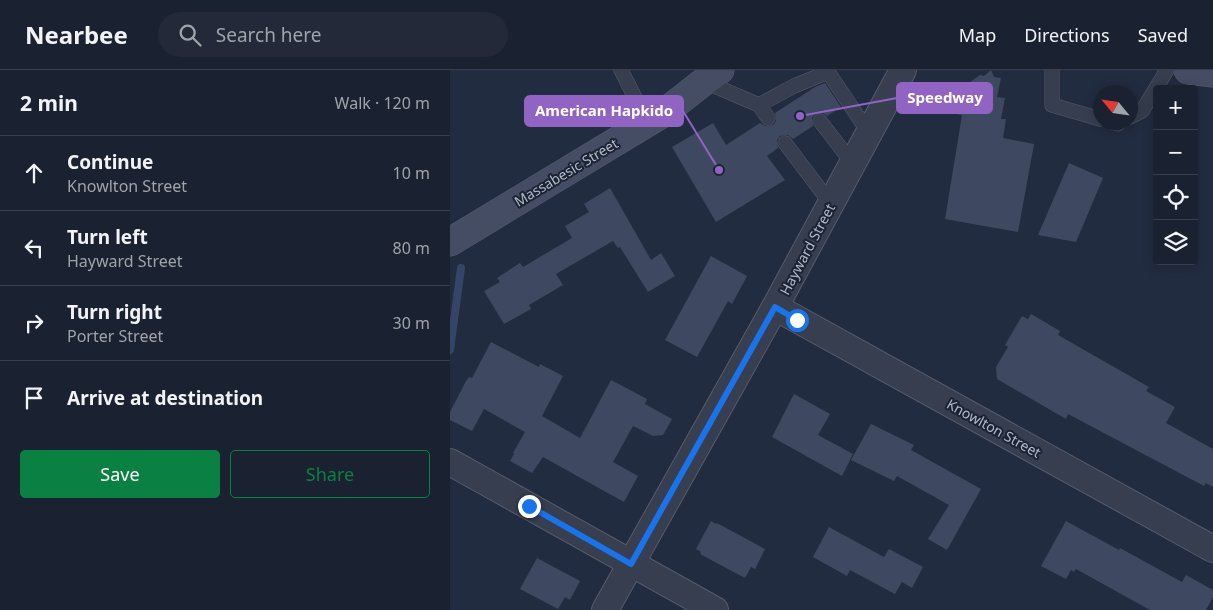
<!DOCTYPE html>
<meta charset="utf-8">
<style>
body{margin:0;font-family:"Noto Sans",sans-serif;background:#232938;color:#f1f3f6}
.controls{position:absolute;right:15px;top:15px;display:grid;overflow:hidden;border-radius:5px;box-shadow:0 2px 12px #0003}
.controls button{width:45px;height:45px;display:grid;place-items:center;padding:0;border:0;border-bottom:1px solid #383e4c;background:#1a2130;color:#f1f3f6;font:25px sans-serif}
.compass{position:absolute;left:643px;top:15px;width:45px;height:45px;border-radius:50%;background:#1a2130;box-shadow:0 2px 12px #0003;rotate:299deg}
.stop{position:absolute;width:15px;height:15px;margin:-11px;border:4px solid #1a73e8;border-radius:50%;background:#fff}
.stop.end{background:#1a73e8;border-color:#fff;box-shadow:0 1px 5px #0008}
.list{margin:0;padding:0;list-style:none}
h2{display:flex;justify-content:space-between;align-items:center;height:65px;margin:0;padding:0 20px;font-size:21px}
h2 small{font-size:16px;font-weight:400;color:#9fa3ab}
.list li{display:grid;grid-template-columns:32px 1fr auto;gap:15px;align-items:center;box-sizing:border-box;height:75px;padding:0 20px;border-top:1px solid #383e4c}
.list b{display:block;font-size:19px;white-space:nowrap}
.list p{margin:0;font-size:16px;white-space:nowrap;color:#9fa3ab}
.list em{font-size:16px;font-style:normal;color:#9fa3ab}
.actions{display:flex;gap:10px;padding:15px 20px}
.actions a{flex:1;padding:11px 0;border:1px solid #0b8043;border-radius:5px;text-align:center;font-size:18px;color:#0b8043}
.actions .main{background:#0b8043;color:#fff}
.icon{flex:none;width:28px;height:28px;fill:none;stroke:currentColor;stroke-width:2;stroke-linecap:round;stroke-linejoin:round}
.map{position:relative;flex:none;width:763px;height:540px;overflow:hidden}
header{display:flex;align-items:center;gap:30px;box-sizing:border-box;height:70px;padding:0 25px;background:#1a2130;border-bottom:1px solid #383e4c}
header strong{font-size:24px}
nav{display:flex;gap:28px;margin-inline-start:auto;font-size:18px}
.search{width:350px;height:45px;background:#232938;display:flex;align-items:center;gap:12px;box-sizing:border-box;padding:0 18px;border-radius:28px;color:#9fa3ab;font-size:19px}
main{display:flex}
aside{flex:1;background:#1a2130}
.map>svg:first-child{display:block}
.lines{fill:none;stroke-linecap:round;stroke-linejoin:round}
.stream{stroke:#344568;stroke-width:8}
.building{fill:#3e4860}
.service-casing{stroke:#545c6d;stroke-width:15}
.minor-casing{stroke:#545c6d;stroke-width:28}
.secondary-casing{stroke:#545c6d;stroke-width:29}
.service{stroke:#363e4f;stroke-width:14}
.minor{stroke:#363e4f;stroke-width:26}
.secondary{stroke:#444d63;stroke-width:28}
.route{stroke:#1a73e8;stroke-width:6}
.labels{text-anchor:middle;dominant-baseline:central;stroke-width:4;stroke-linejoin:round;paint-order:stroke}
.street-label{font-size:14px;fill:#b2b9ca;stroke:#1b2334}
.leader{fill:none;stroke:#9164c3;stroke-width:2}
.callout-dot{fill:#9164c3;stroke:#1b2334;stroke-width:2}
.callout{fill:#9164c3;stroke:#9164c3;stroke-width:2}
.callout-label{font-size:15px;text-anchor:middle;font-weight:bold;fill:#fff}
</style>
<header>
<strong>Nearbee</strong>
<div class="search"><svg class="icon" aria-label="search" viewBox="0 0 24 24"><circle cx="10" cy="10" r="6"/><path d="M15 15l6 6"/></svg>Search here</div>
<nav><a>Map</a><a>Directions</a><a>Saved</a></nav>
</header>
<main>
<aside>
<h2>2 min<small>Walk · 120 m</small></h2>
<ul class="list">
<li><svg class="icon" aria-label="ahead" viewBox="0 0 24 24"><path d="M12 20V5M6 11l6-6 6 6"/></svg><div><b>Continue</b><p>Knowlton Street</p></div><em>10 m</em></li>
<li><svg class="icon" aria-label="left" viewBox="0 0 24 24"><path d="M17 20v-9H6M10 6l-5 5 5 5"/></svg><div><b>Turn left</b><p>Hayward Street</p></div><em>80 m</em></li>
<li><svg class="icon" aria-label="right" viewBox="0 0 24 24"><path d="M7 20v-9h11M14 6l5 5-5 5"/></svg><div><b>Turn right</b><p>Porter Street</p></div><em>30 m</em></li>
<li><svg class="icon" aria-label="arrive" viewBox="0 0 24 24"><path d="M6 21V4h12l-3 4 3 4H6"/></svg><div><b>Arrive at destination</b></div></li>
</ul>
<div class="actions"><a class="main">Save</a><a>Share</a></div>
</aside>
<div class="map">
<svg width="763" height="540" viewBox="0 0 763 540">
<rect width="100%" height="100%" fill="#222c40"/>
<g class="lines">
<path class="stream" d="M 0,280 L 11,198"/>
</g>
<g class="building">
<path d="M 541,0 L 544,7 L 551,8 L 547,27 L 555,28 L 551,49 L 556,49 L 553,68 L 584,74 L 568,162 L 495,149 L 512,45 L 502,43 L 506,22 L 530,5 L 534,6 Z"/>
<path d="M 375,13 L 391,37 L 377,46 L 373,43 L 365,44 L 362,48 L 363,56 L 343,69 L 338,65 L 330,66 L 327,70 L 328,78 L 317,86 L 335,110 L 266,152 L 222,77 L 263,53 L 276,75 L 310,53 L 315,56 L 323,55 L 326,51 L 325,43 L 365,17 Z"/>
<path d="M 619,93 L 653,108 L 626,172 L 588,165 Z"/>
<path d="M 160,118 L 201,190 L 211,183 L 225,206 L 198,222 L 170,177 L 168,178 L 163,171 L 106,204 L 113,215 L 79,235 L 81,239 L 54,254 L 34,221 L 50,212 L 47,208 L 70,193 L 73,197 L 122,168 L 115,156 L 139,142 L 134,134 Z"/>
<path d="M 261,186 L 297,206 L 282,234 L 278,231 L 247,287 L 215,270 Z"/>
<path d="M 581,244 L 610,261 L 608,265 L 699,317 L 696,321 L 725,337 L 716,353 L 763,379 L 763,417 L 756,413 L 754,416 L 618,344 L 616,349 L 547,309 L 546,297 L 558,277 L 555,275 L 572,246 L 578,249 Z"/>
<path d="M 41,272 L 89,297 L 90,294 L 113,306 L 92,346 L 130,368 L 161,310 L 197,329 L 195,334 L 222,349 L 213,365 L 203,366 L 183,356 L 163,392 L 188,406 L 174,432 L 93,387 L 82,403 L 60,391 L 64,384 L 63,383 L 75,362 L 34,339 L 22,361 L 0,350 L 0,342 L 16,311 L 19,307 L 22,308 Z"/>
<path d="M 344,324 L 380,344 L 368,365 L 403,384 L 392,406 L 322,367 Z"/>
<path d="M 421,354 L 464,375 L 461,380 L 531,419 L 497,480 L 478,469 L 499,435 L 447,406 L 444,411 L 401,390 Z"/>
<path d="M 261,451 L 266,454 L 267,453 L 315,479 L 305,499 L 301,497 L 295,508 L 250,484 L 251,482 L 246,479 Z"/>
<path d="M 616,451 L 669,480 L 670,478 L 732,512 L 736,505 L 763,520 L 763,527 L 756,540 L 700,540 L 626,499 L 624,502 L 621,500 L 616,509 L 591,496 Z"/>
<path d="M 379,457 L 434,487 L 439,479 L 473,497 L 462,518 L 452,512 L 445,524 L 400,500 L 397,506 L 363,487 Z"/>
<path d="M 87,488 L 130,511 L 120,530 L 115,527 L 108,539 L 70,519 Z"/>
</g>
<g class="lines">
<g class="service-casing">
<g id="service">
<path d="M 171,0 L 198,53"/>
<path d="M 602,0 L 602,35 L 650,49"/>
<path d="M 253,11 L 309,35 L 318,48"/>
<path d="M 309,35 L 344,16 L 378,2 L 419,63"/>
<path d="M 680,47 L 692,41 L 717,0"/>
<path d="M 370,51 L 403,94"/>
<path d="M 662,52 L 668,54 L 670,52"/>
<path d="M 335,73 L 381,134"/>
</g>
</g>
<g class="minor-casing">
<g id="minor">
<path d="M 325,237 L 763,479"/>
<path d="M 0,392 L 265,540"/>
<path d="M 155,540 L 325,237 L 453,0"/>
</g>
</g>
<g class="secondary-casing">
<g id="secondary">
<path d="M 738,0 L 763,3"/>
<path d="M 0,172 L 210,45 C 231,31 249,14 270,0"/>
</g>
</g>
<use href="#service" class="service"/>
<use href="#minor" class="minor"/>
<use href="#secondary" class="secondary"/>
</g>
<g class="lines">
<path class="route" d="M 79,436 L 181,494 L 325,237 L 347,250"/>
</g>
<g class="labels">
<g class="street-label">
<text transform="translate(116 102) rotate(-31)">Massabesic Street</text>
<text transform="translate(357 179) rotate(-62)">Hayward Street</text>
<text transform="translate(544 358) rotate(29)">Knowlton Street</text>
</g>
</g>
<path class="leader" d="M350 46L447 28M269 100L233 41"/>
<g class="callout-dot">
<circle cx="350" cy="46" r="5"/>
<circle cx="269" cy="100" r="5"/>
</g>
<g class="callout">
<rect x="447" y="13" width="95" height="30" rx="5"/>
<rect x="75" y="26" width="158" height="30" rx="5"/>
</g>
<g class="callout-label">
<text x="495" y="33">Speedway</text>
<text x="154" y="46">American Hapkido</text>
</g>
</svg>
<div class="controls">
<button>+</button>
<button>−</button>
<button><svg class="icon" aria-label="locate" viewBox="0 0 24 24"><circle cx="12" cy="12" r="6"/><path d="M12 2v4M12 18v4M2 12h4M18 12h4"/></svg></button>
<button><svg class="icon" aria-label="layers" viewBox="0 0 24 24"><path d="M12 4l9 5-9 5-9-5zM3 14l9 5 9-5"/></svg></button>
</div>
<svg class="compass" viewBox="-18 -18 36 36"><path d="M0-13l5 13h-10z" fill="#e53935"/><path d="M0 13l5-13h-10z" fill="#9fa3ab"/></svg>
<div class="stop" style="left:347px;top:250px"></div>
<div class="stop end" style="left:79px;top:436px"></div>
</div>
</main>
